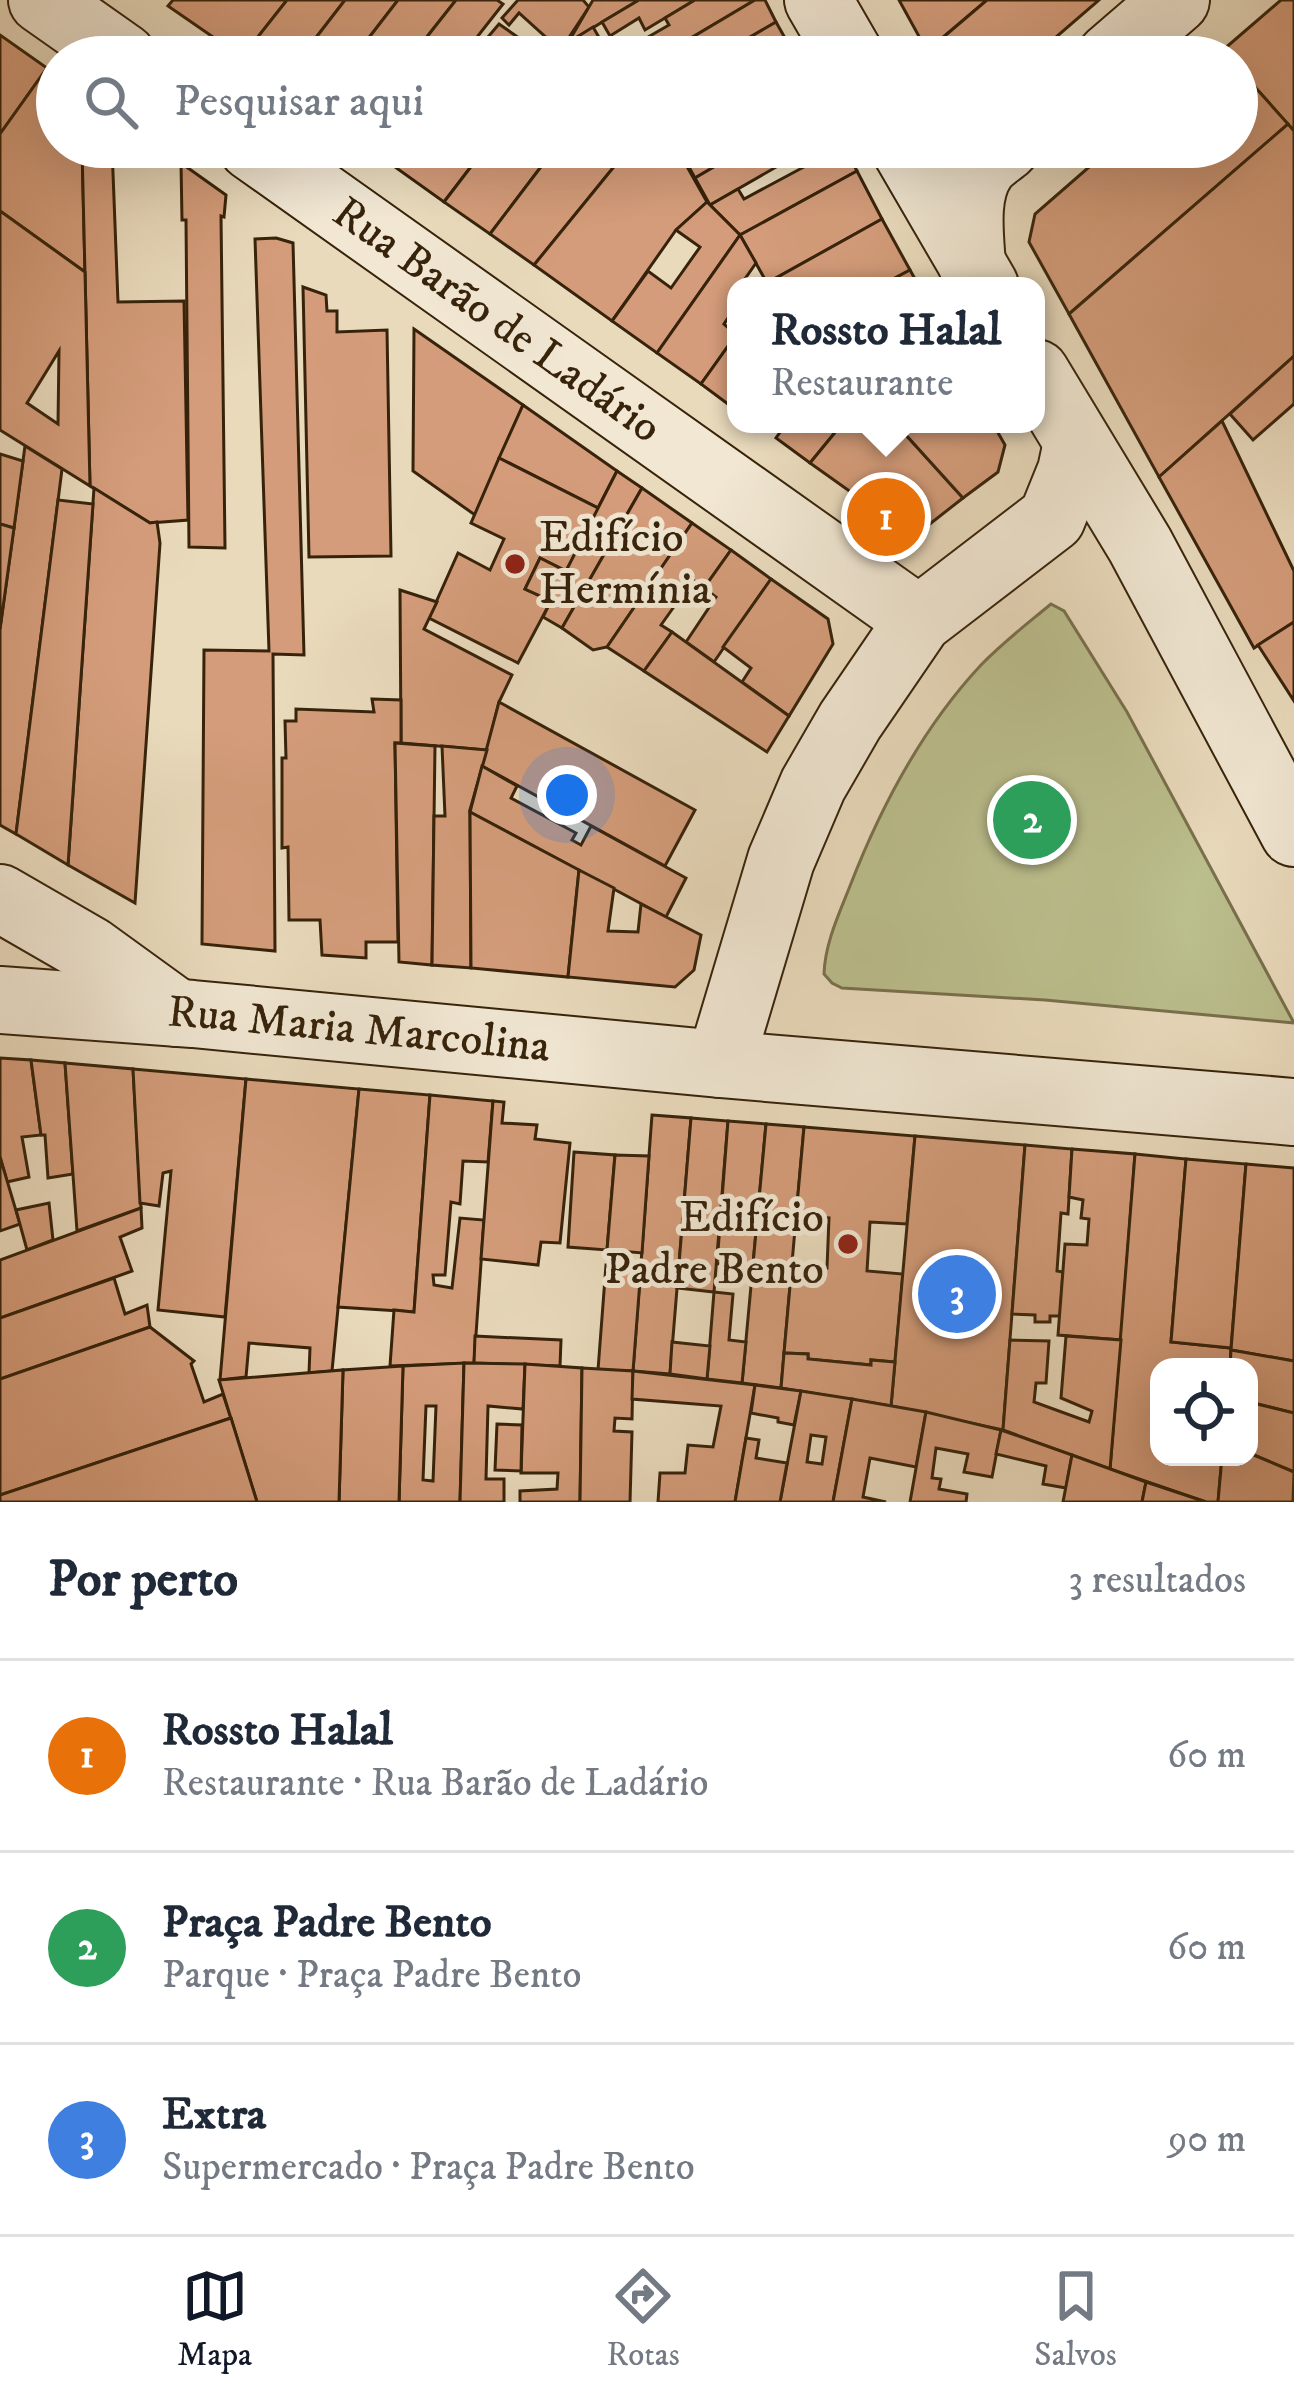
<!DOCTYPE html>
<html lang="pt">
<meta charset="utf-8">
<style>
body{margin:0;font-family:"IM FELL DW Pica",serif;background:#f2f2f3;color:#1f2937}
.controls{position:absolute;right:36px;bottom:36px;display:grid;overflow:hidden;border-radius:24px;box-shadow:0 12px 48px #0002}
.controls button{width:108px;height:108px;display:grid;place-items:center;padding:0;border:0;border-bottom:3px solid #e0e1e3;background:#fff;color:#1f2937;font:60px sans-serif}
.you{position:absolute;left:567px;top:795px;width:42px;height:42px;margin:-30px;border:9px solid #fff;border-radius:50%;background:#1a73e8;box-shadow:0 0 0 18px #1a73e833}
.badge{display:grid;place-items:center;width:78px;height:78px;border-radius:50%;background:#111827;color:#fff;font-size:39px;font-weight:700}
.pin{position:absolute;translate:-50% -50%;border:6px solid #fff;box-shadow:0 3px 12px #0006}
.popup{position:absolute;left:727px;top:277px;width:318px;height:156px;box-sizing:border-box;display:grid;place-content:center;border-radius:24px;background:#fff;filter:drop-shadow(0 3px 9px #0005);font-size:39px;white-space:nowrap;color:#747a83}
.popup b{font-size:45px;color:#1f2937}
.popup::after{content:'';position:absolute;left:50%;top:100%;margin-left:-24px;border:24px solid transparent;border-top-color:#fff}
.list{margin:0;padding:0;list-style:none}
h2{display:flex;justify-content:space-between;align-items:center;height:156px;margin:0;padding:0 48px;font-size:51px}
h2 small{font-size:39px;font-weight:400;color:#747a83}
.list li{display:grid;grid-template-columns:78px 1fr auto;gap:36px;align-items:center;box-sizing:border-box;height:192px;padding:0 48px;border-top:3px solid #e0e1e3}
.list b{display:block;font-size:45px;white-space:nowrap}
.list p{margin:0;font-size:39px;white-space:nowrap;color:#747a83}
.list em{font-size:39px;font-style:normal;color:#747a83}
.icon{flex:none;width:66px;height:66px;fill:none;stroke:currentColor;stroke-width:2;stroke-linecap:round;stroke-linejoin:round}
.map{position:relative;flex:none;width:1294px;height:1502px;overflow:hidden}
.search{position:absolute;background:#fff;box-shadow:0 12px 48px #0002;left:36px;right:36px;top:36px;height:132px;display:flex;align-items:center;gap:30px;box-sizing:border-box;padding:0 42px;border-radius:66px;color:#747a83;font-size:45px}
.sheet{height:732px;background:#fff}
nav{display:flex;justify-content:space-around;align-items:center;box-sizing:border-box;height:168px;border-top:3px solid #e0e1e3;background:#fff;font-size:33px;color:#747a83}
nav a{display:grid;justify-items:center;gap:6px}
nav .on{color:#111827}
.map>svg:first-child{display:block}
.green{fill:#bbbe8d;stroke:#79704c;stroke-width:3}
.building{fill:#d49c7a;stroke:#37230b;stroke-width:3;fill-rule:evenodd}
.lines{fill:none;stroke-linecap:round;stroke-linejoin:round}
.secondary-casing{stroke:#37230b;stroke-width:70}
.secondary{stroke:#f1e7d3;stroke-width:66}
.poi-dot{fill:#8f2418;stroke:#f1e7d3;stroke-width:4.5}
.labels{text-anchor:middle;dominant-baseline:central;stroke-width:10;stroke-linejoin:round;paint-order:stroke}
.street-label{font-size:45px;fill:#37230b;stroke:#f1e7d3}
.poi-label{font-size:45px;fill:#37230b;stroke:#f1e7d3;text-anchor:start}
</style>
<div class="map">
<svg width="1294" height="1502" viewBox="0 0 1294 1502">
<rect width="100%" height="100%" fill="#e9dabc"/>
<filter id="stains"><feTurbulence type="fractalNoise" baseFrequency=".00167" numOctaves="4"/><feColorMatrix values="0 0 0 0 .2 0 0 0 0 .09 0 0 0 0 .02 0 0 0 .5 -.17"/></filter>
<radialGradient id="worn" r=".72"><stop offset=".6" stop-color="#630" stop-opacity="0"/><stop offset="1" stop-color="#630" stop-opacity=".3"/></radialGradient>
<path class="green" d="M 1051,604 L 1064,611 L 1127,712 L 1294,1023 L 1045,1000 L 842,988 L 832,983 L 824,974 C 825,943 839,914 850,886 C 881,806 922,728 981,665 C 1003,642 1027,624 1051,604 Z"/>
<g class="building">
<path d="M 173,0 L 287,0 L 242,57 L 168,6 Z"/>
<path d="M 287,0 L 345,0 L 301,57 L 242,57 Z"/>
<path d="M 345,0 L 398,0 L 354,57 L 301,57 Z"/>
<path d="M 398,0 L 456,0 L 411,57 L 354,57 Z"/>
<path d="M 456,0 L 497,0 L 503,4 L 470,46 L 476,51 L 471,57 L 411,57 Z"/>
<path d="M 518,0 L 583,0 L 589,7 L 556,57 L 551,57 L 543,51 L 550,41 L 519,13 L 509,25 L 502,18 Z"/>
<path d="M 593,0 L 639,0 L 569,42 L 569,41 Z"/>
<path d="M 639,0 L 695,0 L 645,30 L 639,18 L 610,36 L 602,22 Z"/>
<path d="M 695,0 L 755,0 L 659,57 L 600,57 L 611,50 L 615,56 L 669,25 L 665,18 Z"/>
<path d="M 755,0 L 765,0 L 776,22 L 723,53 L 721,48 L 705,57 L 659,57 Z"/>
<path d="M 899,0 L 987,0 L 927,51 Z"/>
<path d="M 987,0 L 1099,0 L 1033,57 L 930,57 L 927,51 Z"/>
<path d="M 1281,0 L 1294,0 L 1294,131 L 1237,67 L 1237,57 L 1229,57 L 1223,50 Z"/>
<path d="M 776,22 L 790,47 L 772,57 L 729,57 L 726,51 Z"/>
<path d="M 499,24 L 539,52 L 535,57 L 471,57 Z"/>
<path d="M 593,27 L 608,53 L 600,57 L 582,57 L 569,42 Z"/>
<path d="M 0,35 L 47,68 L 0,134 Z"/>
<path d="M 571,43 L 582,57 L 562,57 Z"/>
<path d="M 1237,67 L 1288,124 L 1069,314 L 1029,242 L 1035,214 L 1112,147 L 1237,147 Z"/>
<path d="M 47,68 L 57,75 L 57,147 L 82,147 L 85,272 L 0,211 L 0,134 Z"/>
<path d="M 1288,124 L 1294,131 L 1294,356 L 1159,477 L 1069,314 Z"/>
<path d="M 82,147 L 112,147 L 118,302 L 184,301 L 188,520 L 150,523 L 90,486 Z"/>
<path d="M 367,147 L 399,147 L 388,162 Z"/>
<path d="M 399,147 L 486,147 L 444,202 L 388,162 Z"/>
<path d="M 486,147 L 556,147 L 490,234 L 444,202 Z"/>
<path d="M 556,147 L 630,147 L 534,265 L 490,234 Z"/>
<path d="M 630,147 L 676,147 L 707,202 L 676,230 L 612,321 L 534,265 Z"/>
<path d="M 678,147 L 748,147 L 695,178 Z"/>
<path d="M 748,147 L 811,147 L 710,205 L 695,178 Z"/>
<path d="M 811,147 L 844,147 L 857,171 L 740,235 L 710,205 L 738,189 L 744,199 L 815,161 L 808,149 Z"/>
<path d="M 181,163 L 226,195 L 224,217 L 221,216 L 225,548 L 189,547 L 186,220 L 182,220 Z"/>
<path d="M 857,171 L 882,219 L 767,283 L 740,235 Z"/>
<path d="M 707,202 L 740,235 L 657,353 L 612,321 L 648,271 L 671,288 L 700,247 L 676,230 Z"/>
<path d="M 0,211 L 85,272 L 90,486 L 0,430 ZM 59,351 L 58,424 L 27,403 Z"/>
<path d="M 882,219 L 910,270 L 880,286 L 768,286 L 767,283 Z"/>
<path d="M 740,235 L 756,263 L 740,286 L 736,286 L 736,306 L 724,324 L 736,335 L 701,384 L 657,353 Z"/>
<path d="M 276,238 L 293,243 L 304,655 L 273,654 L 275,951 L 202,944 L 204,650 L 269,651 L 255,239 Z"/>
<path d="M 910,270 L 919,286 L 880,286 Z"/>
<path d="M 303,287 L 326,295 L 327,311 L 337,311 L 337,332 L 387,330 L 391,556 L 309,557 Z"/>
<path d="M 414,329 L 523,405 L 475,515 L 413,471 Z"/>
<path d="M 736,335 L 736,410 L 701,384 Z"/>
<path d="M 1294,356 L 1294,404 L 1253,440 L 1230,414 Z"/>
<path d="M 523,405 L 617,471 L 598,508 L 499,458 Z"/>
<path d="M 1222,421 L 1294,571 L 1294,622 L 1254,648 L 1159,477 Z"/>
<path d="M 786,424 L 842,424 L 810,463 L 776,438 Z"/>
<path d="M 842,424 L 896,424 L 963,498 L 926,527 L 900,527 L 810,463 Z"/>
<path d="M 896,424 L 993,424 L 1005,445 L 998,472 L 963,498 Z"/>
<path d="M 25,446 L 62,469 L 16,834 L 0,825 L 0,629 Z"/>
<path d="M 0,454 L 23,461 L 14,528 L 0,524 Z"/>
<path d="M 499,458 L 600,509 L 566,571 L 540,558 L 525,589 L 551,601 L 518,663 L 429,618 L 458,553 L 490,570 L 504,539 L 471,523 Z"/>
<path d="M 617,471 L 642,488 L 562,628 L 543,617 L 551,601 L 525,589 L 540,558 L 566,571 Z"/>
<path d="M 94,488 L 150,523 L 157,522 L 160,543 L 135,903 L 68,865 Z"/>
<path d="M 642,488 L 692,523 L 607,647 L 593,650 L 562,628 Z"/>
<path d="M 58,500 L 93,504 L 68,865 L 16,834 Z"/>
<path d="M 692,523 L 731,550 L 704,588 L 693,580 L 661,625 L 672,632 L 644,671 L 607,647 Z"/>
<path d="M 0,524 L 14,528 L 0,629 Z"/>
<path d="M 731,550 L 771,579 L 714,662 L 686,642 L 716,597 L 704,588 Z"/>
<path d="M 771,579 L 828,619 L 833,644 L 789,716 L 742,682 L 751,668 L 723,647 Z"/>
<path d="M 400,590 L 437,602 L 424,629 L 512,675 L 499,702 L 487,750 L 401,743 Z"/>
<path d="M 1294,622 L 1294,701 L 1258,645 Z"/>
<path d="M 672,632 L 789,716 L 767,752 L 644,671 Z"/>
<path d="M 372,699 L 401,700 L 401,743 L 395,743 L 398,942 L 366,942 L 366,958 L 322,955 L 320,920 L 289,920 L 288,847 L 282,848 L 282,758 L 286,758 L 285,721 L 296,721 L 296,709 L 374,712 Z"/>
<path d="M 499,702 L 695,810 L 665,866 L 482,766 Z"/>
<path d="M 395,743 L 435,746 L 432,965 L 399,962 Z"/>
<path d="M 442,746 L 487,750 L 470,810 L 471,968 L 432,965 L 434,816 L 445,816 Z"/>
<path d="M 482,766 L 517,786 L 511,798 L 576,833 L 572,840 L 581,845 L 591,826 L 686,878 L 666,917 L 470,812 Z"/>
<path d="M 470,812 L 579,870 L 568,977 L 471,968 Z"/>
<path d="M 579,870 L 614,888 L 608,931 L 638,932 L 641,904 L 701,935 L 694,970 L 675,987 L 568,977 Z"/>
<path d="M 0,1058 L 31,1060 L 41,1135 L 22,1137 L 29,1177 L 7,1182 L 0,1157 Z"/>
<path d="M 31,1060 L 65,1063 L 73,1174 L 48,1178 L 45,1135 L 41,1135 Z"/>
<path d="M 65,1063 L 133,1069 L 141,1208 L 77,1231 Z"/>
<path d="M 133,1069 L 246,1079 L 225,1317 L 158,1310 L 171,1171 L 163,1173 L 159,1206 L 140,1203 Z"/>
<path d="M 246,1079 L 359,1089 L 332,1371 L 309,1373 L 310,1348 L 249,1343 L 246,1377 L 220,1380 Z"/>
<path d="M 359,1089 L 430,1095 L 414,1312 L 338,1307 Z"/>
<path d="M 430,1095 L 493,1101 L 488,1162 L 463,1161 L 460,1204 L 451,1202 L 445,1275 L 433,1275 L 434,1285 L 452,1288 L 460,1218 L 484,1220 L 474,1363 L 390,1366 L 394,1310 L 414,1312 Z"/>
<path d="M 493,1101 L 504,1102 L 502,1123 L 537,1125 L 535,1139 L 570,1143 L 560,1243 L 541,1242 L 538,1265 L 481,1259 Z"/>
<path d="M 652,1115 L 691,1118 L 670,1374 L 633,1371 Z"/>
<path d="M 691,1118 L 728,1121 L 714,1292 L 677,1288 Z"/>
<path d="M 728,1121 L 766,1124 L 752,1275 L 733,1273 L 733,1263 L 717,1264 Z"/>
<path d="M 766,1124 L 804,1127 L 781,1388 L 742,1383 Z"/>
<path d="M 804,1127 L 915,1136 L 907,1224 L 870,1222 L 867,1271 L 903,1274 L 895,1362 L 871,1360 L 871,1365 L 808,1359 L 808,1354 L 784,1353 L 792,1264 L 827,1268 L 829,1218 L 796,1216 Z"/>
<path d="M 915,1136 L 1025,1145 L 1003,1430 L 891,1406 Z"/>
<path d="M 1025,1145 L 1072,1149 L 1068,1214 L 1061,1213 L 1057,1271 L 1063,1272 L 1060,1316 L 1050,1316 L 1050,1322 L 1035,1322 L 1035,1315 L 1012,1314 Z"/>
<path d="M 1072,1149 L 1135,1154 L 1121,1340 L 1058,1335 L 1065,1244 L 1087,1245 L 1089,1219 L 1081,1218 L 1083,1200 L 1069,1197 Z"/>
<path d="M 574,1152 L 615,1155 L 607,1250 L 568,1247 Z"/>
<path d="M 1135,1154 L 1186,1159 L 1171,1342 L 1231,1348 L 1230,1367 L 1159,1367 L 1159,1457 L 1222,1457 L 1218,1502 L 1206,1502 L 1110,1469 Z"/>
<path d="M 615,1155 L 649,1156 L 642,1253 L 607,1250 Z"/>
<path d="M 0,1157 L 20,1224 L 0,1231 Z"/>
<path d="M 1186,1159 L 1246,1164 L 1231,1348 L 1171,1342 Z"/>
<path d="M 1246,1164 L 1294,1168 L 1294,1361 L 1231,1350 Z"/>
<path d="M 49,1203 L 53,1240 L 27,1250 L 16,1210 Z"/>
<path d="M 141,1208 L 142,1228 L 120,1237 L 132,1271 L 0,1318 L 0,1260 Z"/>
<path d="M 606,1265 L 641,1268 L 633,1371 L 598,1370 Z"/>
<path d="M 114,1278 L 125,1314 L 147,1305 L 150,1327 L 0,1379 L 0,1318 Z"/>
<path d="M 714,1292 L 733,1294 L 729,1340 L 746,1342 L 742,1383 L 707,1379 Z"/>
<path d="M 150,1327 L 194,1361 L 191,1364 L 204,1402 L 223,1394 L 231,1418 L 0,1495 L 0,1379 Z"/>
<path d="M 475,1336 L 561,1340 L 560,1366 L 474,1363 Z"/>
<path d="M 1066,1336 L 1121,1340 L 1110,1469 L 1003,1430 L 1010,1340 L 1049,1341 L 1046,1383 L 1036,1383 L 1034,1402 L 1089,1422 L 1092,1411 L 1061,1398 Z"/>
<path d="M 672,1342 L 710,1346 L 707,1379 L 670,1374 Z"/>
<path d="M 1231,1350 L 1294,1361 L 1294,1413 L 1249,1402 L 1249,1367 L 1230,1367 Z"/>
<path d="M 784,1353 L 808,1354 L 808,1359 L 871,1365 L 871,1360 L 895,1362 L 891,1406 L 781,1388 Z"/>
<path d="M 464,1363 L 460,1502 L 399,1502 L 403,1366 ZM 426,1406 L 436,1406 L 433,1481 L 423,1480 Z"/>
<path d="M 464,1363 L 525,1364 L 523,1409 L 488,1406 L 486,1479 L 504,1479 L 504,1502 L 460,1502 Z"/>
<path d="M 525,1364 L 582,1368 L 580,1502 L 520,1502 L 520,1491 L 557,1489 L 558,1473 L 521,1473 Z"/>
<path d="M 403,1366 L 399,1502 L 339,1502 L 343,1370 Z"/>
<path d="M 582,1368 L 633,1371 L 632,1419 L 615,1418 L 614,1431 L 632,1432 L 630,1502 L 580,1502 Z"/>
<path d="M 343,1370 L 339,1502 L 257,1502 L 219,1380 Z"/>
<path d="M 633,1371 L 755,1385 L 735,1502 L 658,1502 L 660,1473 L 685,1473 L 688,1445 L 713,1447 L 721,1406 L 632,1399 Z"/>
<path d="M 755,1385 L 801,1391 L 794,1425 L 778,1422 L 778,1418 L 751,1413 Z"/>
<path d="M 801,1391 L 852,1399 L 833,1502 L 780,1502 ZM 811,1435 L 826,1437 L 822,1464 L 807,1462 Z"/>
<path d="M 852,1399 L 926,1412 L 916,1467 L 870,1458 L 863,1497 L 886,1502 L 833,1502 Z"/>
<path d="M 1249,1402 L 1294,1413 L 1294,1472 L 1249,1453 Z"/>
<path d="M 926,1412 L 1001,1430 L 992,1477 L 964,1472 L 968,1454 L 936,1448 L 932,1478 L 941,1479 L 939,1489 L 967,1494 L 966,1502 L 910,1502 Z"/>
<path d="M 231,1418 L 257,1502 L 0,1502 L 0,1495 Z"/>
<path d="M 497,1424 L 522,1425 L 521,1471 L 495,1470 Z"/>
<path d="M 1001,1430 L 1072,1455 L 1066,1488 L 1043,1484 L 1046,1466 L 996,1454 Z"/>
<path d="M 746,1438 L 759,1440 L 756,1458 L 787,1463 L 780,1502 L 735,1502 Z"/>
<path d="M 1249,1453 L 1294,1472 L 1293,1502 L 1218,1502 L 1222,1457 L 1249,1457 Z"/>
<path d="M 1072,1455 L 1146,1482 L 1142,1502 L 1063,1502 Z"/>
<path d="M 1146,1482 L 1206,1502 L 1142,1502 Z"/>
</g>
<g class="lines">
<g class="secondary-casing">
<g id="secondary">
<path d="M 42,0 L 123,57"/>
<path d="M 818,0 L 851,57"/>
<path d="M 1110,57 L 1176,0"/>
<path id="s1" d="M 252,147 L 919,620"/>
<path d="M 904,147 L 985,286"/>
<path d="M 972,265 C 970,235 964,193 983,167 C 989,159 999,153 1006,147"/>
<path d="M 1036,373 L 1140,545 L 1294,833"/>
<path d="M 0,898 L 90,950 L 177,1013"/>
<path id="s2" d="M 0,1000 L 193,1014 L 720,1064 L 1294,1112"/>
<path d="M 720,1064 L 781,860 L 813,785 L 850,721 L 919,620 L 1052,518 L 1071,471 L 1077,443"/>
</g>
</g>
<use href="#secondary" class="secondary"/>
</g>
<g class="poi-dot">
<circle cx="515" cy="564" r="12"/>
<circle cx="848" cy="1244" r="12"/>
</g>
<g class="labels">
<g class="street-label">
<text stroke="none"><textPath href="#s1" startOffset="300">Rua Barão de Ladário</textPath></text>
<text stroke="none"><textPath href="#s2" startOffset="360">Rua Maria Marcolina</textPath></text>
</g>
<g class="poi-label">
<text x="539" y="538">Edifício<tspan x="539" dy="52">Hermínia</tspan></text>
<text x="824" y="1218" text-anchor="end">Edifício<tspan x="824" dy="52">Padre Bento</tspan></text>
</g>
</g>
<rect width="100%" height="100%" filter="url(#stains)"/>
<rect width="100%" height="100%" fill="url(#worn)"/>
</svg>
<div class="controls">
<button><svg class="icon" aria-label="locate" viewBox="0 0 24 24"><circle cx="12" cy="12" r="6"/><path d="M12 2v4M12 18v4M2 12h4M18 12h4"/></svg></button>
</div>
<div class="you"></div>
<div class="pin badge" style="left:886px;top:517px;background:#e8710a">1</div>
<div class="popup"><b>Rossto Halal</b>Restaurante</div>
<div class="pin badge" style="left:1032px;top:820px;background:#2e9e5b">2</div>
<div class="pin badge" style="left:957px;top:1294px;background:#3f7fe0">3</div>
<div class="search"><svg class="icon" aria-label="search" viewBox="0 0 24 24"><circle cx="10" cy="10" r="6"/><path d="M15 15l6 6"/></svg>Pesquisar aqui</div>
</div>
<section class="sheet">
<h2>Por perto<small>3 resultados</small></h2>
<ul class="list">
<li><span class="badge" style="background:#e8710a">1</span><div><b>Rossto Halal</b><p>Restaurante · Rua Barão de Ladário</p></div><em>60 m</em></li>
<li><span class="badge" style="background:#2e9e5b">2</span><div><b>Praça Padre Bento</b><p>Parque · Praça Padre Bento</p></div><em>60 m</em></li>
<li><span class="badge" style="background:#3f7fe0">3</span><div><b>Extra</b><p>Supermercado · Praça Padre Bento</p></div><em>90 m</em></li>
</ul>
</section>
<nav>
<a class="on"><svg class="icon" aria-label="map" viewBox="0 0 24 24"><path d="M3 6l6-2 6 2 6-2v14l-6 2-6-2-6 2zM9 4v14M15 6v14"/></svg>Mapa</a>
<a><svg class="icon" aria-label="directions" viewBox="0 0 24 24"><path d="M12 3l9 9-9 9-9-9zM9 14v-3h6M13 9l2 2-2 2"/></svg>Rotas</a>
<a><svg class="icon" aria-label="saved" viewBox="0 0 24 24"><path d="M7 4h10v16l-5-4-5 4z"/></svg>Salvos</a>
</nav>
